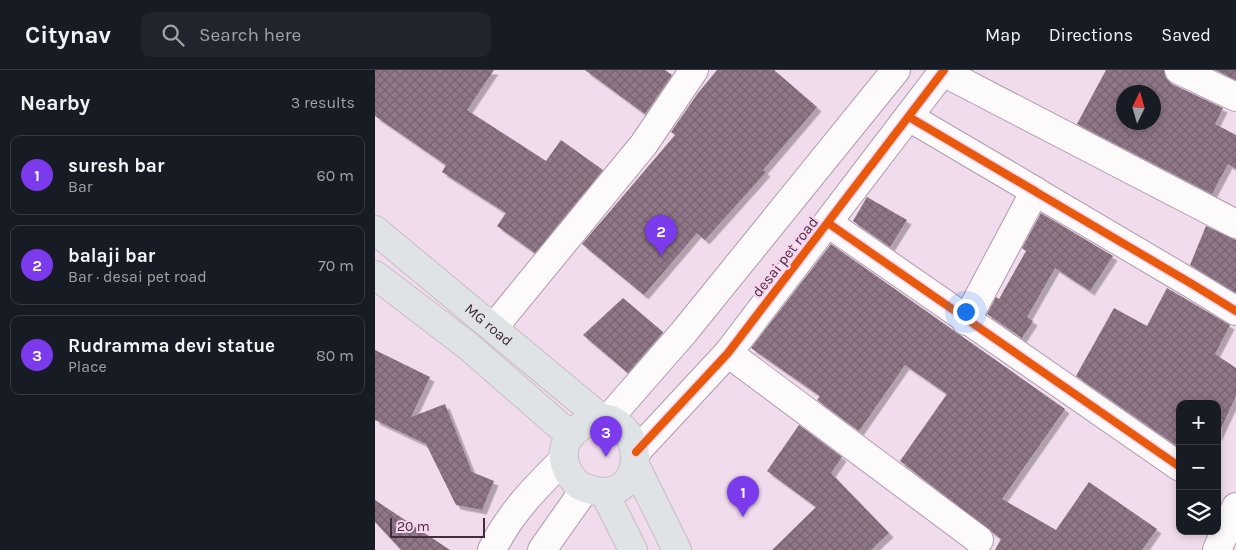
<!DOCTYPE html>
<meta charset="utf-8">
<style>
body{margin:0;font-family:Karla,sans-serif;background:#20242c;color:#f1f3f6}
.controls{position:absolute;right:15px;bottom:15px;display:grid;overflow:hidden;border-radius:10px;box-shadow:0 2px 8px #0003}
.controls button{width:45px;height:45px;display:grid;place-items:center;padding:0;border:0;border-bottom:1px solid #363941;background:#171b24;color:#f1f3f6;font:25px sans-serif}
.compass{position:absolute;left:741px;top:15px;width:45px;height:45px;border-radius:50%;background:#171b24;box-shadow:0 2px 8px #0003;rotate:5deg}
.scale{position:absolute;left:15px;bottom:12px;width:95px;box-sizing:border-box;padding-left:5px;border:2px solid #432c3f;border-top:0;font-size:14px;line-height:18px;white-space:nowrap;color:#432c3f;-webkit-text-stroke:4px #f8d4f0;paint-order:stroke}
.you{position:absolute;left:590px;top:241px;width:18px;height:18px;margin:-12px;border:4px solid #fff;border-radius:50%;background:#1a73e8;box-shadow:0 0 0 8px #1a73e833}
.badge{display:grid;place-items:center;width:32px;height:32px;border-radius:50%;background:#7c3aed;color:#fff;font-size:16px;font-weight:700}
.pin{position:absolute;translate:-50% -41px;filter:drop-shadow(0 1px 2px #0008)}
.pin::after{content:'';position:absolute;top:26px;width:18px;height:15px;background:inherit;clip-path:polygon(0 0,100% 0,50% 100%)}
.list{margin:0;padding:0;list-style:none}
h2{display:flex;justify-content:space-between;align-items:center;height:65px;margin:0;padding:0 20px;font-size:21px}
h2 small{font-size:16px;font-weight:400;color:#9ea1a6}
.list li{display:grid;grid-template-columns:32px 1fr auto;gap:15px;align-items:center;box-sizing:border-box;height:80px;margin:0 10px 10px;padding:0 10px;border:1px solid #363941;border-radius:10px}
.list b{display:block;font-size:19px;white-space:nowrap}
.list p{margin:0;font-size:16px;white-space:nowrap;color:#9ea1a6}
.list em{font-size:16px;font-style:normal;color:#9ea1a6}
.icon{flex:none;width:28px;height:28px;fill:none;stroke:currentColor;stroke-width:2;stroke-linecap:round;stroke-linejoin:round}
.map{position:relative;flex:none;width:861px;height:480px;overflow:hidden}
header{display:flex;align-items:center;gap:30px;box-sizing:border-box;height:70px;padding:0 25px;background:#171b24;border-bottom:1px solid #363941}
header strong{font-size:24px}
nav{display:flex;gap:28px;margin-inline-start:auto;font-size:18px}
.search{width:350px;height:45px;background:#20242c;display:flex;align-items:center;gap:12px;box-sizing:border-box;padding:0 18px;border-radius:10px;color:#9ea1a6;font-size:19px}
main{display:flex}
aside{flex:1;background:#171b24}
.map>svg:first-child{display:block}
.building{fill:url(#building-cross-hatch);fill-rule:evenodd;filter:url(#shadow)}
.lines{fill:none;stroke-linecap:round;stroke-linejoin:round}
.minor-casing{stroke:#af9bab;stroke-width:30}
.major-casing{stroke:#c9bcc6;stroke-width:30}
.minor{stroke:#fdfafc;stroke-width:28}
.major{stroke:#dfe3e6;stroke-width:28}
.cycleway-casing{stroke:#f8d4f0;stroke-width:11}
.cycleway{stroke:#e8590c;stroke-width:8}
.labels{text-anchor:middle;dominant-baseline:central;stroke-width:5;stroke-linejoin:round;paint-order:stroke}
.street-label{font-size:15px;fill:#432c3f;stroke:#f8d4f0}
</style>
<header>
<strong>Citynav</strong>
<div class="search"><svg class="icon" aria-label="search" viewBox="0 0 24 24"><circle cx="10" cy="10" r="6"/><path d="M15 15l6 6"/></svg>Search here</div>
<nav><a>Map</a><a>Directions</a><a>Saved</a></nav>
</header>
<main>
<aside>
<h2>Nearby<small>3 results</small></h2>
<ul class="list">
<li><span class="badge">1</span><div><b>suresh bar</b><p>Bar</p></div><em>60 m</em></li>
<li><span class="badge">2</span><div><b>balaji bar</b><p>Bar · desai pet road</p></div><em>70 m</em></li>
<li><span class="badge">3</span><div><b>Rudramma devi statue</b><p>Place</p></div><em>80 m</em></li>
</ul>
</aside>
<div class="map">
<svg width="861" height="480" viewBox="0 0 861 480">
<defs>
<pattern id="building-cross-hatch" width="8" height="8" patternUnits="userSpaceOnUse" patternTransform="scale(1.25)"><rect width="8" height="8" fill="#907787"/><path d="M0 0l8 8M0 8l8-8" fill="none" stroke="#776270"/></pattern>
<filter id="shadow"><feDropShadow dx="4.5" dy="4.5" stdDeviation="0" flood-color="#0004"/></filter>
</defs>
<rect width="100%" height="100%" fill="#f0dcec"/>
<g class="building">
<path d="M 0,0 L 119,0 L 92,40 L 171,91 L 186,70 L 228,100 L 160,183 L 122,156 L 131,143 L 67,102 L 71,95 L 0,46 Z"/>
<path d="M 210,0 L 290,0 L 297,5 L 270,44 Z"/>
<path d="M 342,0 L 399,0 L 442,37 L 388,100 L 391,102 L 330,170 L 322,163 L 269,225 L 207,174 L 300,65 L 296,62 L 323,23 Z"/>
<path d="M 731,0 L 789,0 L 791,8 L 797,14 L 848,38 L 840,54 L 861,65 L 861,99 L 853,94 L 837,124 L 702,54 ZM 748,22 L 778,22 L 778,52 L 748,52 Z"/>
<path d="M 840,0 L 861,0 L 861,10 Z"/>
<path d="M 492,127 L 532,150 L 515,177 L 478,151 Z"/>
<path d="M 666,143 L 738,186 L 715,221 L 680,198 L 652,247 L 658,251 L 647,268 L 612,244 L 621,227 L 624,229 L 651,181 L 647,178 Z"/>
<path d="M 831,156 L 861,170 L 861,223 L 815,195 Z"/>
<path d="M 456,174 L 690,339 L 627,429 L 681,460 L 714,412 L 782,459 L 767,480 L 620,480 L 626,469 L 525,391 L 572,324 L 530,295 L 484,361 L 442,330 L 445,326 L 376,278 Z"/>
<path d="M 792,218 L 855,255 L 840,284 L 861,298 L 861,326 L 842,367 L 842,334 L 805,334 L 805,378 L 701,306 L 739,238 L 772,256 Z"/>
<path d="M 248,228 L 288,262 L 253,303 L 208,265 Z"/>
<path d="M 0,280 L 55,307 L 36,347 L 70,334 L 97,402 L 119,411 L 107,440 L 81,435 L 51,374 L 0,350 Z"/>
<path d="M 424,355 L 467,387 L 456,403 L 514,463 L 496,480 L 397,480 L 441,437 L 392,401 Z"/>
<path d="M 0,430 L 75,480 L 26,480 L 0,452 Z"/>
</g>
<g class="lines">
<g class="minor-casing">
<g id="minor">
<path d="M 804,0 L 861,27"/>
<path d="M 568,2 L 861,154"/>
<path d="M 660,121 L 534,47 L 817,214 L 861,241"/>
<path d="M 453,153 L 805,397"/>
<path d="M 591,251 L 660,121"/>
<path d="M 119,257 L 269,74 L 319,0"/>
<path d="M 353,283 L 604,470"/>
<path d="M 234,348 L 309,262 L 521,0"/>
<path d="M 261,382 L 353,283 L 569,0"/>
<path d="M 117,480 C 134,444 161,417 189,389"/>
<path d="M 167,480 L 210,419"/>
<path d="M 842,480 L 861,437"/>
</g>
</g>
<g class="major-casing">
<g id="major">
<path id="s1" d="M 0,160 L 226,348"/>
<path d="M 0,205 L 93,276 L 195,365"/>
<path d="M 226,348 C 234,348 237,350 243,354 C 274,377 260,429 221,421 C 212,419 203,417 198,409 C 176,380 196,355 226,348 Z"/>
<path d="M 260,395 L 302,480"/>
<path d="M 229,422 L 258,480"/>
</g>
</g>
<use href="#minor" class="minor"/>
<use href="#major" class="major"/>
<g class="cycleway-casing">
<g id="cycleway">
<path d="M 660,121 L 534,47 L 817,214 L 861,241"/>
<path d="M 453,153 L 805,397"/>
<path d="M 261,382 L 353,283 L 569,0"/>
</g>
</g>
<use href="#cycleway" class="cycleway"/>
</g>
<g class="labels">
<g class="street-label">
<text transform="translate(410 187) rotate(-52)">desai pet road</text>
<text stroke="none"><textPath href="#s1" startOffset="148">MG road</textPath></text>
</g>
</g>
</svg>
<div class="controls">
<button>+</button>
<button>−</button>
<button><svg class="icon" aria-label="layers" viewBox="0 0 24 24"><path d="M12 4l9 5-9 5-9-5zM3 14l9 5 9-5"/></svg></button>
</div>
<svg class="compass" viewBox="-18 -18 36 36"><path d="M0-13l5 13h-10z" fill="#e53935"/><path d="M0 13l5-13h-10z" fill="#9ea1a6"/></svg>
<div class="scale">20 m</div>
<div class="you"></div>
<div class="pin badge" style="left:368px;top:447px">1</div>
<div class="pin badge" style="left:286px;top:186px">2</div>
<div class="pin badge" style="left:231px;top:387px">3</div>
</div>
</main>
